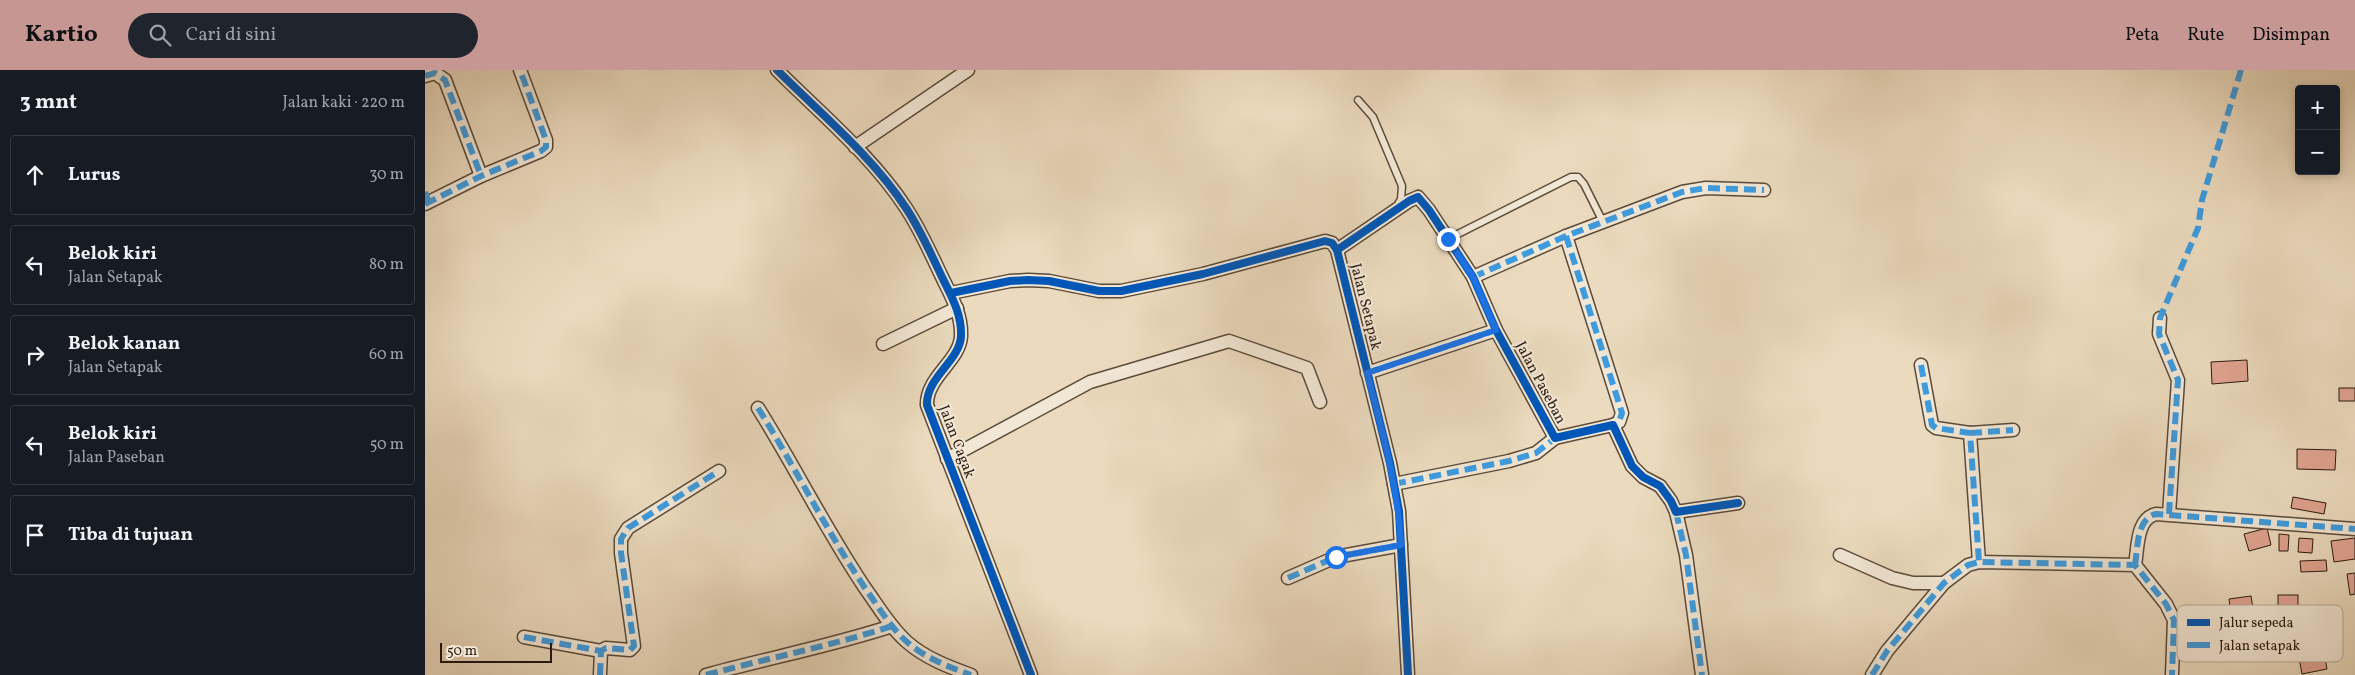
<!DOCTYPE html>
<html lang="id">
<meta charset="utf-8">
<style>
body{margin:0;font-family:Vollkorn,serif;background:#20242c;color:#f1f3f6}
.controls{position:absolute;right:15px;top:15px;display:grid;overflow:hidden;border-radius:5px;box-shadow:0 2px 8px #0003}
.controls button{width:45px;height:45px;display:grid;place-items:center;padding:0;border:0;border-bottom:1px solid #363941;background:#171b24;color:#f1f3f6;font:25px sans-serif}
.scale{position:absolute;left:15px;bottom:12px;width:112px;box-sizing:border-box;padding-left:5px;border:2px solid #2b1b0f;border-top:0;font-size:14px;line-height:18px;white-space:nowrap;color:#2b1b0f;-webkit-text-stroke:4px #f2e7d5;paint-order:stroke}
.stop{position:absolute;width:15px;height:15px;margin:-11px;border:4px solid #1a73e8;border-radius:50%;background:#fff}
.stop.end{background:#1a73e8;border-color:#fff;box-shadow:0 1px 5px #0008}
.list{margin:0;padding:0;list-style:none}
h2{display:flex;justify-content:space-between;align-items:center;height:65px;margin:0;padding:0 20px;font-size:21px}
h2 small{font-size:16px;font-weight:400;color:#9ea1a6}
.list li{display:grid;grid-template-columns:32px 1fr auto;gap:15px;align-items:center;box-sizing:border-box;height:80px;margin:0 10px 10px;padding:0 10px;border:1px solid #363941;border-radius:5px}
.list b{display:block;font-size:19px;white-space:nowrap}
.list p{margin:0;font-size:16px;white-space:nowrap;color:#9ea1a6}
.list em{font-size:16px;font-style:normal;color:#9ea1a6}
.icon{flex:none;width:28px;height:28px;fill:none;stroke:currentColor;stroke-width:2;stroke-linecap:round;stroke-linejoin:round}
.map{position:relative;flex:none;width:1930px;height:605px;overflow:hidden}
header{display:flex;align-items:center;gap:30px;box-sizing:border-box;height:70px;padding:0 25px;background:#c59692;color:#111}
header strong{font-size:24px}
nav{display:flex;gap:28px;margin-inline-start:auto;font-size:18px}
.search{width:350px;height:45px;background:#20242c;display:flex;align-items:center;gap:12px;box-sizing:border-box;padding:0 18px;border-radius:28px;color:#9ea1a6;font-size:19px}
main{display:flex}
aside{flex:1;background:#171b24}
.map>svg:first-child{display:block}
.building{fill:#e1a491;stroke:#2b1b0f}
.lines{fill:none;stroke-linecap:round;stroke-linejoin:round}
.service-casing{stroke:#5b4b3b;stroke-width:9}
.minor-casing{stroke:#5b4b3b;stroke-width:15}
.service{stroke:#f2e7d5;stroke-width:6}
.minor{stroke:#f2e7d5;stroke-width:12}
.quiet{stroke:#3d9bde;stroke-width:6;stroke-dasharray:12 6;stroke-linecap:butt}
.cycleway-casing{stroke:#f2e7d5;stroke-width:11}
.cycleway{stroke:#0057b8;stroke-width:8}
.route{stroke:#1a73e8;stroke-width:6}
.labels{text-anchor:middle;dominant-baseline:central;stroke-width:4;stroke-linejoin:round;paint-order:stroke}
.street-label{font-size:15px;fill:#2b1b0f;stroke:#f2e7d5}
.key{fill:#f2e7d5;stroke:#b6aa9a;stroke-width:1}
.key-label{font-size:14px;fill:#2b1b0f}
</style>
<header>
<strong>Kartio</strong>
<div class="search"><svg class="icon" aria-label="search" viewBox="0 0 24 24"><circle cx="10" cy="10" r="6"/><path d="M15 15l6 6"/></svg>Cari di sini</div>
<nav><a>Peta</a><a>Rute</a><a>Disimpan</a></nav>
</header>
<main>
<aside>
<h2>3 mnt<small>Jalan kaki · 220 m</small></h2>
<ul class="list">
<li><svg class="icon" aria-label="ahead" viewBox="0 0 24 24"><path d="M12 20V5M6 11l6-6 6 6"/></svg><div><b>Lurus</b></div><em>30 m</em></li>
<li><svg class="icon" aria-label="left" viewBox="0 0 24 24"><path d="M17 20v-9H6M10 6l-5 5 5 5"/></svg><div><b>Belok kiri</b><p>Jalan Setapak</p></div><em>80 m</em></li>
<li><svg class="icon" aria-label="right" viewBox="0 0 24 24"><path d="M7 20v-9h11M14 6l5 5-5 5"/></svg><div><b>Belok kanan</b><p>Jalan Setapak</p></div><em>60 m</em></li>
<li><svg class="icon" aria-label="left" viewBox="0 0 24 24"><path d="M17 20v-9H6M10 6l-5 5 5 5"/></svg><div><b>Belok kiri</b><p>Jalan Paseban</p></div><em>50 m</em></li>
<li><svg class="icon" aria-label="arrive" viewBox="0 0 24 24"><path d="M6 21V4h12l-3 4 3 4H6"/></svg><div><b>Tiba di tujuan</b></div></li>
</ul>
</aside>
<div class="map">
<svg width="1930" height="605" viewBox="0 0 1930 605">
<rect width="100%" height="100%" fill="#ebdabe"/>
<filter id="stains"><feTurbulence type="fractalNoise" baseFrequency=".004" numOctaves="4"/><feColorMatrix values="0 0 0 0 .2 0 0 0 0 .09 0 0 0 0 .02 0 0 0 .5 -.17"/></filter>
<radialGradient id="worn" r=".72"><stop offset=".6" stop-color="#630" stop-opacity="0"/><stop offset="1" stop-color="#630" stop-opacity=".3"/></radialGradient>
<g class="building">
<path d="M 1822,290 L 1823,311 L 1787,314 L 1786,292 Z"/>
<rect x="1914" y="318" width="16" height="13"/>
<path d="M 1872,379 L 1911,380 L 1910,400 L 1872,399 Z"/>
<path d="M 1868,427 L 1901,433 L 1899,444 L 1866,438 Z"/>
<path d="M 1842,458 L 1846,475 L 1824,481 L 1819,464 Z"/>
<path d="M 1854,464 L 1864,465 L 1863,481 L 1854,481 Z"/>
<path d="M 1874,468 L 1888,469 L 1887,483 L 1873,482 Z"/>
<path d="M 1930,468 L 1930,489 L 1909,492 L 1906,471 Z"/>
<path d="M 1901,490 L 1902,501 L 1876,502 L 1875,491 Z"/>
<path d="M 1930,503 L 1930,524 L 1925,525 L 1922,504 Z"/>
<rect x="1853" y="525" width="20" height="35"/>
<path d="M 1826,526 L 1830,551 L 1807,553 L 1804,529 Z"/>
<path d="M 1897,572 L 1902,599 L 1877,604 L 1872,577 Z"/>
</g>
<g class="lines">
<g class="service-casing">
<g id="service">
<path d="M 933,30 L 948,47 L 977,116 L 976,129 L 972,136"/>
<path d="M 1023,169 L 1146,107 L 1153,107 L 1159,114 L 1178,152"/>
</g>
</g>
<g class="minor-casing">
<g id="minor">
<path d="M 352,0 C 396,44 447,86 481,138 C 495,159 505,182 516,205 C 525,224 537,243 536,266 C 535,291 501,307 502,335 L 606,605"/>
<path d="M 0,6 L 10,3 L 20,10 L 56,106"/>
<path d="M 430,77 L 543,0"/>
<path d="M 0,134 L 56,106 L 116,81 L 121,77 L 121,70 L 95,0"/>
<path d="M 1141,166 L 1197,343 L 1194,352 L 1188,355"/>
<path d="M 912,180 L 984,131 L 993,127 L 1004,140 L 1048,207 L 1071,260 L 1130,368 L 1188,355 L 1207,396 L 1218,407 L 1235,416 L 1246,431 L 1251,442 L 1313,433"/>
<path d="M 1048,207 L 1141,166 L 1257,122 L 1281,118 L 1339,120"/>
<path d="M 526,223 L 585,211 L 603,210 L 624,211 L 674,221 L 696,221 L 778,204 L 900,171 L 907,173 L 912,180 L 965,393 L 974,441 L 983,605"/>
<path d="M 1735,248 L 1734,264 L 1753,310 L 1744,444"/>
<path d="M 458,274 L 532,238"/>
<path d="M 1496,295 L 1507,355 L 1511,358 L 1545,363 L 1554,492"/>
<path d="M 942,303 L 1071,260"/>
<path d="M 333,338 C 370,397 401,460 440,518 C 453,536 465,557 482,572 C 500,588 524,597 546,605"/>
<path d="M 1545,363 L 1588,360"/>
<path d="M 522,389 L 665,312 L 804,271 L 882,298 L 895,332"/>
<path d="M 969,414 L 1084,391 L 1111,383 L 1130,368"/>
<path d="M 1251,442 L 1261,485 L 1277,605"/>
<path d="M 1415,485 L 1467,508 L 1488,513 L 1519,513"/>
<path d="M 1710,495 C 1713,478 1711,449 1731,444 L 1930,459"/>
<path d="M 863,508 L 911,487 L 976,475"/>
<path d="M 99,567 L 176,581"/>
<path d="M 175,605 L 176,581 L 181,578 L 205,580 L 209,576 L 196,483 L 196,469 L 203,458 L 294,401"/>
<path d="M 281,605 C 343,588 406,576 467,556"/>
<path d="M 1447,605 L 1462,581 L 1519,513 L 1543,495 L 1554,492 L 1710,495 L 1741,534 L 1749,550 L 1747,605"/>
</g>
</g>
<use href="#service" class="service"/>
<use href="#minor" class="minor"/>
<g class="quiet">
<path d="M 0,6 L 10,3 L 20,10 L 56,106"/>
<path d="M 0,122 L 4,132"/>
<path d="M 0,134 L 56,106 L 116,81 L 121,77 L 121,70 L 95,0"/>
<path d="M 1141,166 L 1197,343 L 1194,352 L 1188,355"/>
<path d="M 1048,207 L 1141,166 L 1257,122 L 1281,118 L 1339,120"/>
<path d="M 1496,295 L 1507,355 L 1511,358 L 1545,363 L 1554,492"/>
<path d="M 942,303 L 1071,260"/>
<path d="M 333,338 C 370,397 401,460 440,518 C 453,536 465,557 482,572 C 500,588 524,597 546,605"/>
<path d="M 1545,363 L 1588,360"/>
<path d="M 969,414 L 1084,391 L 1111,383 L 1130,368"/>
<path d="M 1251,442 L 1261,485 L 1277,605"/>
<path d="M 1744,444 L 1753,310 L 1734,264 L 1735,248 L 1773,158 L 1777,130 L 1816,0"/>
<path d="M 1710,495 C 1713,478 1711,449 1731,444 L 1930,459"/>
<path d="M 863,508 L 911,487 L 976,475"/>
<path d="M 99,567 L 176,581"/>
<path d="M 175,605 L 176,581 L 181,578 L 205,580 L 209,576 L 196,483 L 196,469 L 203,458 L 294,401"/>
<path d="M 281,605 C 343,588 406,576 467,556"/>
<path d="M 1447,605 L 1462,581 L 1519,513 L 1543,495 L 1554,492 L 1710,495 L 1741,534 L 1749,550 L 1747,605"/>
</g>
<g class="cycleway-casing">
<g id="cycleway">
<path d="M 352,0 C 396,44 447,86 481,138 C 495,159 505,182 516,205 C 525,224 537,243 536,266 C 535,291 501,307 502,335 L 606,605"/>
<path d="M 912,180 L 984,131 L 993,127 L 1004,140 L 1048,207 L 1071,260 L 1130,368 L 1188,355 L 1207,396 L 1218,407 L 1235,416 L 1246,431 L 1251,442 L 1313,433"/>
<path d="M 526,223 L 585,211 L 603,210 L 624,211 L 674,221 L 696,221 L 778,204 L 900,171 L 907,173 L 912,180 L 965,393 L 974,441 L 983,605"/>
</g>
</g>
<use href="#cycleway" class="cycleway"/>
</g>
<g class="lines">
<path class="route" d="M 911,487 L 976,475 C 973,416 957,360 942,303 L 1071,260 L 1048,207 L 1023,169"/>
</g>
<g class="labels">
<g class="street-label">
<text transform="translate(940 237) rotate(76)">Jalan Setapak</text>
<text transform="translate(1115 313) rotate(62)">Jalan Paseban</text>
<text transform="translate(531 372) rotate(69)">Jalan Cagak</text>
</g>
</g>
<rect x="1752" y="535" width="166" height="57" rx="8" class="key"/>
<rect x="1762" y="549" width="23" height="7" fill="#0057b8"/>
<rect x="1762" y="572" width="23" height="6" fill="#3d9bde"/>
<g class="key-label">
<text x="1794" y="557">Jalur sepeda</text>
<text x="1794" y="580">Jalan setapak</text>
</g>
<rect width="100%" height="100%" filter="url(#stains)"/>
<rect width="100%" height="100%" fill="url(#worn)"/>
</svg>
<div class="controls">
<button>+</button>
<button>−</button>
</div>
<div class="scale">50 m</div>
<div class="stop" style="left:911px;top:487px"></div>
<div class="stop end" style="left:1023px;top:169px"></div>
</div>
</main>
